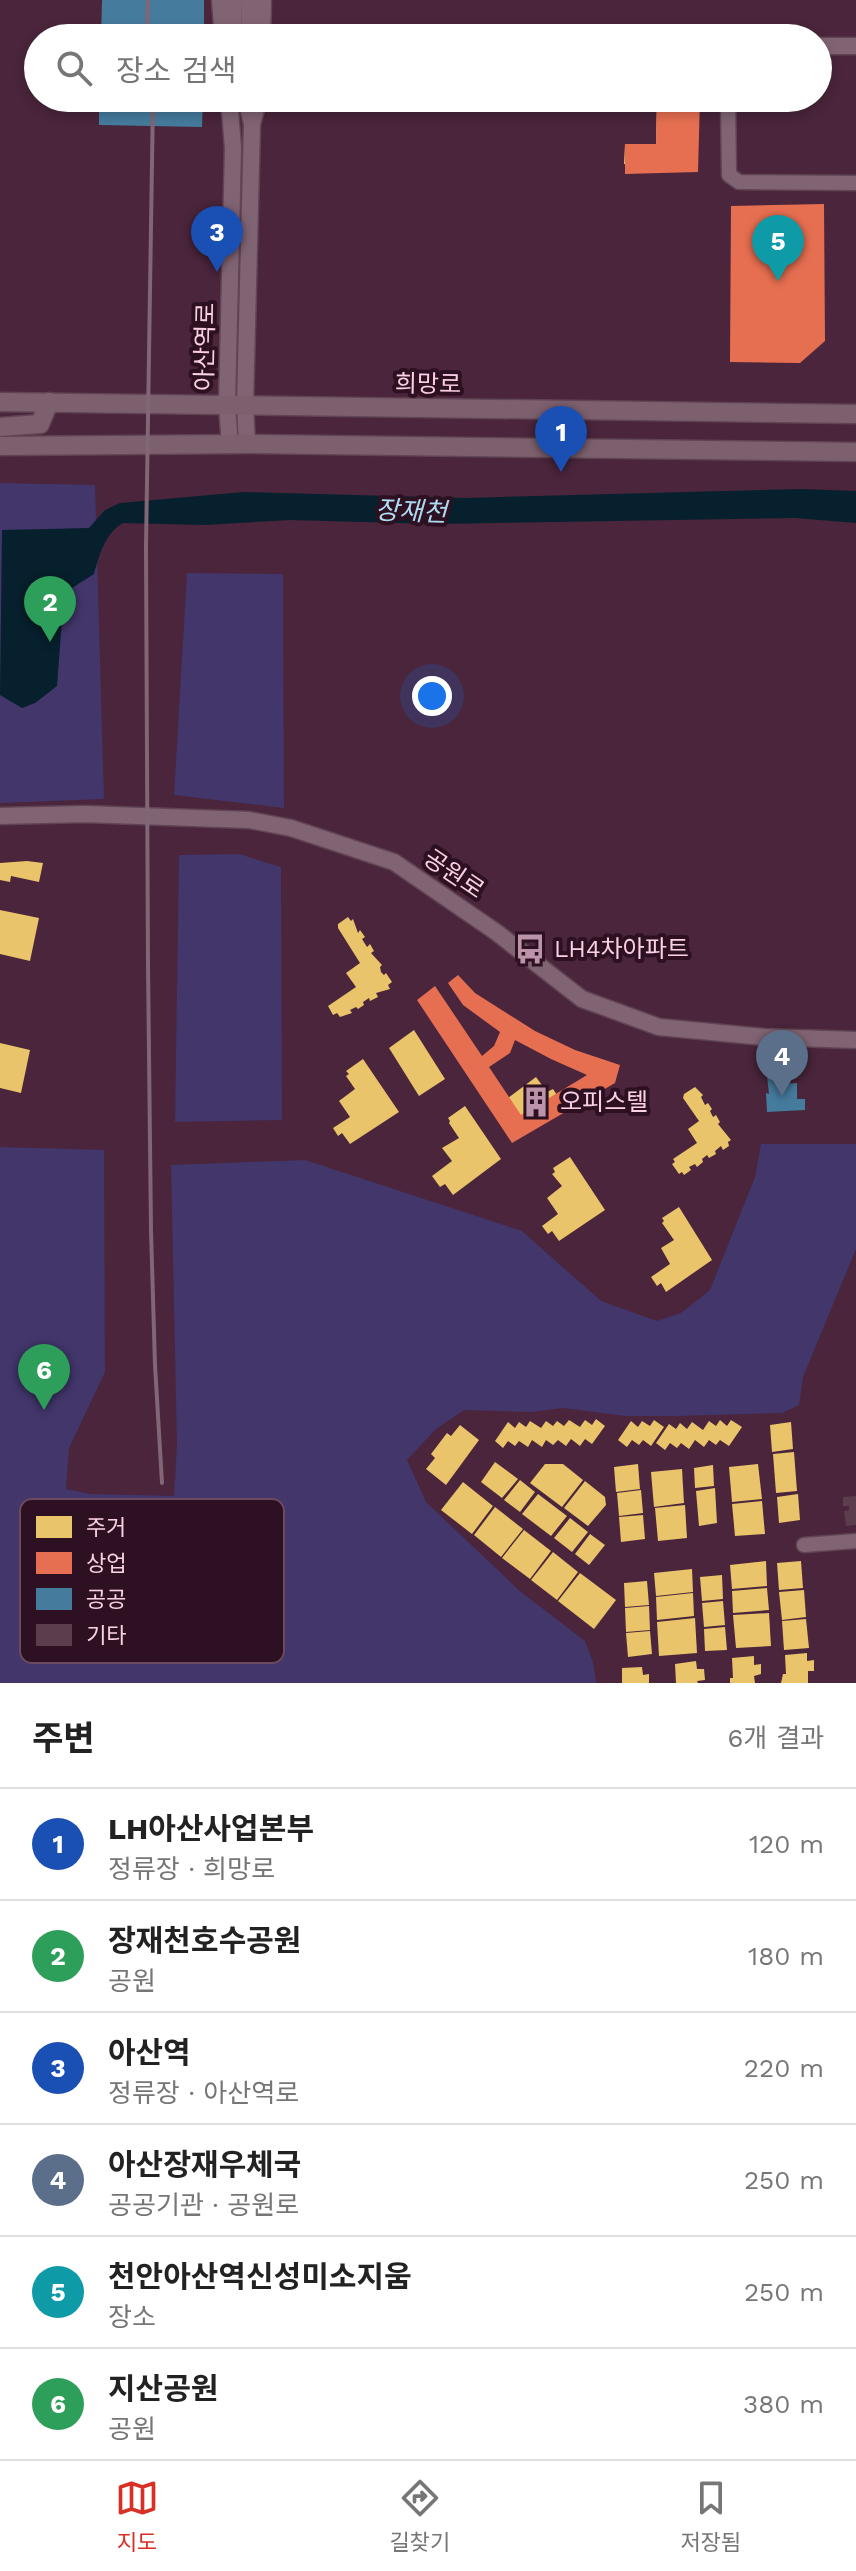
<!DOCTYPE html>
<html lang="ko">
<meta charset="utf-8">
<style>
body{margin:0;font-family:"Work Sans","Noto Sans KR",sans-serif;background:#f2f2f2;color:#222}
.you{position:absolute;left:432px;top:696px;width:28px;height:28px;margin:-20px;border:6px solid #fff;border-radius:50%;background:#1a73e8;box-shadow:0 0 0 12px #1a73e833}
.badge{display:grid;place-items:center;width:52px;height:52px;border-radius:50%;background:#d93025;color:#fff;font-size:26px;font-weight:700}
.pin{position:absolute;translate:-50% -66px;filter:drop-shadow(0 2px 4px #0008)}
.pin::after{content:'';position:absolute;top:42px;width:28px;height:24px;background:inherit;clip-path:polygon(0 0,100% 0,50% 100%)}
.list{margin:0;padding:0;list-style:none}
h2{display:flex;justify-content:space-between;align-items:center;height:104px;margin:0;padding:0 32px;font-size:34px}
h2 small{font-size:26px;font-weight:400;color:#767676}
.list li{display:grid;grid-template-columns:52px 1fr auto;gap:24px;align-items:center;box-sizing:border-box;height:112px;padding:0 32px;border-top:2px solid #e0e0e0}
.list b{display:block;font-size:30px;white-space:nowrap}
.list p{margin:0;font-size:26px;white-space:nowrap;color:#767676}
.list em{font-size:26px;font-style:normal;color:#767676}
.icon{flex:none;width:44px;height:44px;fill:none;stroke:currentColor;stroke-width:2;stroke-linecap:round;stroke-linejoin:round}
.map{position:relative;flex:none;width:856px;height:1683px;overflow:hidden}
.search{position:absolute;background:#fff;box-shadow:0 4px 12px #0003;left:24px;right:24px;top:24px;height:88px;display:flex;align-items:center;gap:20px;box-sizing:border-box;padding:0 28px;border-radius:44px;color:#767676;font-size:30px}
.sheet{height:776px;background:#fff}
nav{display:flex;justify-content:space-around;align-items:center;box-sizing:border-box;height:112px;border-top:2px solid #e0e0e0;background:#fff;font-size:22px;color:#767676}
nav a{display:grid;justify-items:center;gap:4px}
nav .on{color:#d93025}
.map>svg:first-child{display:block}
.green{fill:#42366b}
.water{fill:#07202d}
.homes{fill:#e9c46a}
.shops{fill:#e76f51;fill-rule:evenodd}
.public{fill:#457b9d}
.building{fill:#5b3d4e}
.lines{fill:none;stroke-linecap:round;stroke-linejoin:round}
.minor-casing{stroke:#614454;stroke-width:17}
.tertiary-casing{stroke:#614454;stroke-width:19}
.secondary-casing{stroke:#614454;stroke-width:21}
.minor{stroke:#816474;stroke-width:14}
.tertiary{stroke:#816474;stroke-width:16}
.secondary{stroke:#7d606e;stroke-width:18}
.rail{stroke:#816676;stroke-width:4}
.labels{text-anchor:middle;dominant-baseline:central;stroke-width:8;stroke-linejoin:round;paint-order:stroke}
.street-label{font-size:24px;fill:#fad0e4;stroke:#2d1021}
.poi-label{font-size:24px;fill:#fad0e4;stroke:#2d1021;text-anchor:start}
.water-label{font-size:26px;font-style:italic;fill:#addcf2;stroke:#2d1021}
.key{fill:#2d1021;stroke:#6a4a5c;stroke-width:2}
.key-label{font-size:22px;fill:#fad0e4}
</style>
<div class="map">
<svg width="856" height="1683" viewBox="0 0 856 1683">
<rect width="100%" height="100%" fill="#4a253b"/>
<g class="green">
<path d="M 0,483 L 95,485 L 104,799 L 0,803 Z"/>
<path d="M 187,573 L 283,574 L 284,808 L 174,795 Z"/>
<path d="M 239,854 L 281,867 L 282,1120 L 175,1122 L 179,855 Z"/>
<path d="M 761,1144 L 856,1144 L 856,1249 L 803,1377 L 799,1405 L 782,1413 L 677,1416 L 625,1416 L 563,1408 L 531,1412 L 464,1410 L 436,1429 L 407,1460 L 426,1502 L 521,1592 L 585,1641 L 593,1662 L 596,1683 L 0,1683 L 0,1147 L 104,1150 L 105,1372 L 69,1448 L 66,1489 L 91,1494 L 174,1496 L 177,1446 L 171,1165 L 305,1160 L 522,1231 L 601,1301 L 657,1321 L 681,1313 L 710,1290 L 755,1177 Z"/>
</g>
<path class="water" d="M 801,489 L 856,491 L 856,523 L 795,518 L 436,524 L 290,520 L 204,525 L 123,523 C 105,533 99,556 94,574 L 64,593 L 57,686 L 35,703 L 22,708 L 0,695 L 2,530 L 89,528 L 105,510 L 120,503 L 244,492 L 466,498 Z"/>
<g class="homes">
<path d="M 657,98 L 692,98 L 691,163 L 624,164 L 625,144 L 656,144 Z"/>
<path d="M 755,208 L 773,231 L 772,232 L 782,237 L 793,222 L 791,220 L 803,208 L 814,219 L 810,224 L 824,238 L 813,251 L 811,249 L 795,261 L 794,275 L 791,275 L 793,301 L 799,309 L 802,306 L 812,318 L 814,316 L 823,325 L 808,340 L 812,345 L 802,357 L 790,344 L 793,341 L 778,324 L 754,355 L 743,345 L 747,340 L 731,326 L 745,313 L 747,315 L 758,309 L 766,299 L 764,268 L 767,268 L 766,264 L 733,236 L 744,224 L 748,223 L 745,219 Z"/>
<path d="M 27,861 L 43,863 L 39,882 L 11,876 L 10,882 L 0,880 L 0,863 Z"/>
<path d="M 0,910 L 39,918 L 30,961 L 0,954 Z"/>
<path d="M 348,917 L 351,921 L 353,919 L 358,933 L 360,930 L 365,937 L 362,939 L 367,947 L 370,944 L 374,951 L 371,953 L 382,965 L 380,967 L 381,972 L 384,975 L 386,973 L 392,982 L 388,985 L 390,989 L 376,993 L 378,997 L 370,1001 L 369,998 L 363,1002 L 364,1005 L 358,1009 L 356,1007 L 350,1010 L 352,1013 L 340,1017 L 337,1013 L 333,1015 L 328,1006 L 356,987 L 346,973 L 360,963 L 338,928 L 338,924 Z"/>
<path d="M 414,1030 L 445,1079 L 419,1096 L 389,1048 Z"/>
<path d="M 0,1043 L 30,1050 L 21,1093 L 0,1088 Z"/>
<path d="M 363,1059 L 399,1112 L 350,1144 L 342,1133 L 338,1136 L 333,1128 L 350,1117 L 339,1101 L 355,1089 L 346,1076 L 349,1074 L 346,1071 Z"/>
<path d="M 536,1077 L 547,1092 L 553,1089 L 565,1107 L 531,1130 L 508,1098 Z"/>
<path d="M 695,1087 L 703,1095 L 701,1097 L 705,1105 L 708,1103 L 712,1109 L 710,1111 L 713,1117 L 716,1115 L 720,1122 L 718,1124 L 731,1140 L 728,1142 L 729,1146 L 723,1150 L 721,1146 L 715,1151 L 716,1154 L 709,1158 L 707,1155 L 702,1159 L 703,1162 L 697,1167 L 695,1164 L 689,1167 L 691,1170 L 684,1175 L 682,1172 L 679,1174 L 672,1164 L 675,1162 L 673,1159 L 697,1143 L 688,1129 L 699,1121 L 683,1098 L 684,1094 Z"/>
<path d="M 465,1106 L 501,1159 L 453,1195 L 445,1184 L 440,1187 L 432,1176 L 452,1161 L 442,1148 L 459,1138 L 449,1123 L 450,1121 L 448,1118 Z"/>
<path d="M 570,1157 L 605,1210 L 559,1241 L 552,1231 L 548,1234 L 542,1226 L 558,1214 L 547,1198 L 562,1186 L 552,1174 L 555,1172 L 553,1168 Z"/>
<path d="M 679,1207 L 712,1260 L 666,1292 L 661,1283 L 657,1286 L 651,1277 L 670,1264 L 661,1248 L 674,1240 L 662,1223 L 664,1221 L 662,1218 Z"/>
<path d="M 596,1419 L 605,1426 L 592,1444 L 585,1439 L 580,1446 L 571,1439 L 566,1446 L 558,1440 L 553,1445 L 546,1440 L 542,1447 L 532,1440 L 528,1447 L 519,1441 L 515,1446 L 508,1441 L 503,1448 L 495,1441 L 508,1422 L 515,1428 L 519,1422 L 526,1427 L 530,1421 L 541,1428 L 546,1421 L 553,1426 L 557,1421 L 564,1426 L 569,1420 L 580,1427 L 585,1420 L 592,1425 Z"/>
<path d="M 654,1420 L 664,1427 L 651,1446 L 643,1440 L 639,1445 L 632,1440 L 627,1447 L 618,1440 L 631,1421 L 638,1427 L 642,1421 L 650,1426 Z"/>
<path d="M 720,1420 L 727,1426 L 731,1420 L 742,1427 L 729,1446 L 720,1440 L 716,1445 L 709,1440 L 704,1447 L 695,1440 L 689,1449 L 681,1443 L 677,1448 L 670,1443 L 665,1450 L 656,1443 L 669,1424 L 676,1429 L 680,1423 L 687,1429 L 692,1422 L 703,1430 L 709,1421 L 716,1426 Z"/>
<path d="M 791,1422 L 793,1449 L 772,1452 L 770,1425 Z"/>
<path d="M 460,1425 L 479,1440 L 446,1485 L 426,1469 L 435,1458 L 431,1454 L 447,1433 L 451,1436 Z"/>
<path d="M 794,1452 L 797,1491 L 776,1493 L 773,1454 Z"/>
<path d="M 495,1462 L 518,1479 L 502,1498 L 481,1482 Z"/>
<path d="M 545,1464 L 563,1464 L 583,1480 L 562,1507 L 530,1483 Z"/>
<path d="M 638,1464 L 640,1489 L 616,1492 L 614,1467 Z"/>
<path d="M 758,1464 L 762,1499 L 732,1502 L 729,1467 Z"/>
<path d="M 713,1465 L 714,1486 L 695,1488 L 694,1468 Z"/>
<path d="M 682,1469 L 684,1503 L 654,1507 L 651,1472 Z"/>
<path d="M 520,1480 L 535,1492 L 520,1512 L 504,1500 Z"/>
<path d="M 585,1481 L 605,1497 L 606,1505 L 588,1526 L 564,1508 Z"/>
<path d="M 463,1482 L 493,1506 L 472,1534 L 441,1510 Z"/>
<path d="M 715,1488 L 717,1523 L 699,1526 L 696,1491 Z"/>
<path d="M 641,1490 L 643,1513 L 619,1516 L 617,1493 Z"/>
<path d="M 538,1494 L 567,1516 L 551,1536 L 522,1514 Z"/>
<path d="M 798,1494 L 800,1520 L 779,1523 L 777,1497 Z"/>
<path d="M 762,1501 L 765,1534 L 735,1536 L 732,1504 Z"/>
<path d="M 685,1505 L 687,1538 L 658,1541 L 655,1508 Z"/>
<path d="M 495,1507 L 523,1529 L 501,1557 L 474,1535 Z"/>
<path d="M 643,1515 L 645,1539 L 621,1542 L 619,1517 Z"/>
<path d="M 570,1518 L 588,1532 L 572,1552 L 554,1538 Z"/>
<path d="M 524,1530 L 551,1551 L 530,1579 L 502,1558 Z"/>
<path d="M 590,1534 L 605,1545 L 589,1565 L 575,1554 Z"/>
<path d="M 553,1552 L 578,1572 L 557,1600 L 531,1580 Z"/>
<path d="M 766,1561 L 767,1586 L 732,1589 L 730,1565 Z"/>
<path d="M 801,1561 L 803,1588 L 779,1590 L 777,1563 Z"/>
<path d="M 692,1569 L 693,1592 L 656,1596 L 654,1573 Z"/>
<path d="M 580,1573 L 616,1600 L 594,1629 L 558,1601 Z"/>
<path d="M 722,1575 L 723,1599 L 702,1601 L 700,1577 Z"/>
<path d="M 647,1581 L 649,1605 L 625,1607 L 624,1583 Z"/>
<path d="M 767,1588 L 769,1610 L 733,1613 L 732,1591 Z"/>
<path d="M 804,1590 L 806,1617 L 782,1620 L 779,1592 Z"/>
<path d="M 693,1593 L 694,1616 L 657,1620 L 656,1597 Z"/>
<path d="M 723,1601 L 725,1625 L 704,1627 L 702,1603 Z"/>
<path d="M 649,1606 L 650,1630 L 626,1632 L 625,1608 Z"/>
<path d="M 769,1613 L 771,1646 L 736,1648 L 733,1615 Z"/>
<path d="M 695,1618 L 697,1653 L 659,1656 L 657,1622 Z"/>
<path d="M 806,1619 L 809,1648 L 784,1650 L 782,1621 Z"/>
<path d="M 725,1627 L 727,1650 L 705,1651 L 704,1629 Z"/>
<path d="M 650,1631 L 652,1654 L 628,1657 L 626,1633 Z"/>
<path d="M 807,1653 L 807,1661 L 814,1660 L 814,1671 L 808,1671 L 808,1683 L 781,1683 L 783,1674 L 786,1674 L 785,1655 Z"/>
<path d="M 754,1656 L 754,1665 L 761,1664 L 761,1674 L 754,1676 L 755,1683 L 730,1683 L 730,1678 L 733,1678 L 732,1658 Z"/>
<path d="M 696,1661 L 697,1669 L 704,1669 L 705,1680 L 697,1681 L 698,1683 L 676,1683 L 675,1664 Z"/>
<path d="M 642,1667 L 643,1675 L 649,1674 L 649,1683 L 622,1683 L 622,1668 Z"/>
</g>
<g class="shops">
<path d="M 657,98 L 700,98 L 698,172 L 625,174 L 625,144 L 656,144 Z"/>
<path d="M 824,204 L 825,341 L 800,363 L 730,362 L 731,206 Z"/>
<path d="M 458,975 L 475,993 L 535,1031 L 575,1050 L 620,1065 L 615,1083 L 512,1143 L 417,1000 L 435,986 L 482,1056 L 494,1046 L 500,1032 L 463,1005 L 448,983 ZM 515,1040 L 551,1059 L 587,1075 L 521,1115 L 489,1067 L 510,1053 Z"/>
</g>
<g class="public">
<path d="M 102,0 L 204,0 L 204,38 L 101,38 Z"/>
<path d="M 99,98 L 203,98 L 202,127 L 99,125 Z"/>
<path d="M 767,1075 L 780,1076 L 780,1084 L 797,1083 L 797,1099 L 805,1099 L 805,1110 L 767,1112 L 766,1093 L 769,1094 Z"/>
</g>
<path class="building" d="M 856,1496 L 856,1525 L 846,1526 L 844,1511 L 849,1510 L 849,1506 L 843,1506 L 843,1497 Z"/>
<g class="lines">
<g class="minor-casing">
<g id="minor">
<path d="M 728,98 L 729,175 L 739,182 L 856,183"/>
<path d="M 804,1545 L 856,1541"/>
</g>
</g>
<g class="tertiary-casing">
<g id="tertiary">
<path d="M 220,0 L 223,38"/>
<path d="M 233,38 L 234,0"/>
<path d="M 249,38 L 250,0"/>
<path d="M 262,38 L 263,0"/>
<path d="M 818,46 L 856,46"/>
<path d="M 229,98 L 233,148 L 227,406 L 230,445"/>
<path d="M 246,98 L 252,124 L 245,405 L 247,444"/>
<path d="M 252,124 L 259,98"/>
<path d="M 0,816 L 85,814 L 249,820 L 291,828 L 394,862 L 496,932 L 582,999 L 659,1027 L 764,1037 L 856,1040"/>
</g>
</g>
<g class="secondary-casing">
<g id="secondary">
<path d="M 0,402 L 856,414"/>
<path d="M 0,427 L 40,424 L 49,402"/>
<path d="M 0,446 L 247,444 L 856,452"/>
</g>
</g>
<use href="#minor" class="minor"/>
<use href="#tertiary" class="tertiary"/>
<use href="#secondary" class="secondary"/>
<g class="rail">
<path d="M 147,38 L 148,0"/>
<path d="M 153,98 L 146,547 L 148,965 L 151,1231 L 155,1365 L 162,1483"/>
</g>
</g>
<defs>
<g id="bus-bare" transform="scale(2.4)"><path d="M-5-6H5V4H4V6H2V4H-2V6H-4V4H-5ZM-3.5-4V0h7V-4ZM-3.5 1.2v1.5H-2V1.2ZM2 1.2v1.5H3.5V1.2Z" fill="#bc94a9" stroke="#2d1021" stroke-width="2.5" paint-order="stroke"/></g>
<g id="building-bare" transform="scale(2.4)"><path d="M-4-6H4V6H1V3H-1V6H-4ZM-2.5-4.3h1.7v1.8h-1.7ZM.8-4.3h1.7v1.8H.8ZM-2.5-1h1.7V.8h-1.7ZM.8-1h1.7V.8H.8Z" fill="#bc94a9" stroke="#2d1021" stroke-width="2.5" paint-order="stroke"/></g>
</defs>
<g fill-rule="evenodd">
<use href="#bus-bare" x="530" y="949"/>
<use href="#building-bare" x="536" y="1102"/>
</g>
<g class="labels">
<g class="street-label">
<text transform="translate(205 347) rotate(-89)">아산역로</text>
<text transform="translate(428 384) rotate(1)">희망로</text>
<text transform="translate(454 874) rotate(34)">공원로</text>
</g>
<g class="poi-label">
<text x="554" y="949">LH4차아파트</text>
<text x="560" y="1102">오피스텔</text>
</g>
<g class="water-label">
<text transform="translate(411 511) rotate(2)">장재천</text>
</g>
</g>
<rect x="20" y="1499" width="264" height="164" rx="12" class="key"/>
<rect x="36" y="1516" width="36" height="22" fill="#e9c46a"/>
<rect x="36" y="1552" width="36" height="22" fill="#e76f51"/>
<rect x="36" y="1588" width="36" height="22" fill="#457b9d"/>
<rect x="36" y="1624" width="36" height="22" fill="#5b3d4e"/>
<g class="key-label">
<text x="86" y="1535">주거</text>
<text x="86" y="1571">상업</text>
<text x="86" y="1607">공공</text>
<text x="86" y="1643">기타</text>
</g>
</svg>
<div class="you"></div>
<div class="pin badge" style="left:561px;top:472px;background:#1a4fb4">1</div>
<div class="pin badge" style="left:50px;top:642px;background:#2e9e5b">2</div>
<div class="pin badge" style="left:217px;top:272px;background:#1a4fb4">3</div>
<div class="pin badge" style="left:782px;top:1096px;background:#5c6f8a">4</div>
<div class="pin badge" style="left:778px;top:281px;background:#0f9aa8">5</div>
<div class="pin badge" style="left:44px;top:1410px;background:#2e9e5b">6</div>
<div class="search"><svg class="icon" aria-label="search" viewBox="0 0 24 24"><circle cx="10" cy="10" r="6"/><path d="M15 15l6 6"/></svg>장소 검색</div>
</div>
<section class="sheet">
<h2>주변<small>6개 결과</small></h2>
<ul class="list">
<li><span class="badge" style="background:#1a4fb4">1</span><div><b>LH아산사업본부</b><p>정류장 · 희망로</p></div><em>120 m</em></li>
<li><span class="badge" style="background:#2e9e5b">2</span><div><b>장재천호수공원</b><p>공원</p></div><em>180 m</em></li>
<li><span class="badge" style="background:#1a4fb4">3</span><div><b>아산역</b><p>정류장 · 아산역로</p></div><em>220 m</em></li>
<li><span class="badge" style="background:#5c6f8a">4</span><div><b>아산장재우체국</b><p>공공기관 · 공원로</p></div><em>250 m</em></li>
<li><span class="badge" style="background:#0f9aa8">5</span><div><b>천안아산역신성미소지움</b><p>장소</p></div><em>250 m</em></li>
<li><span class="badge" style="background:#2e9e5b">6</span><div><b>지산공원</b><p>공원</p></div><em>380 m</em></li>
</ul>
</section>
<nav>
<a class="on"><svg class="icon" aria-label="map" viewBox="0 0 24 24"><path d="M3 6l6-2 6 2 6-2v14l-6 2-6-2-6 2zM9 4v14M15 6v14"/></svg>지도</a>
<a><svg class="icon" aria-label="directions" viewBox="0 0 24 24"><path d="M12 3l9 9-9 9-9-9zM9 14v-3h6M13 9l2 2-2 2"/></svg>길찾기</a>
<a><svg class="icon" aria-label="saved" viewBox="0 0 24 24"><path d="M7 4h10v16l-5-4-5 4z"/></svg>저장됨</a>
</nav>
